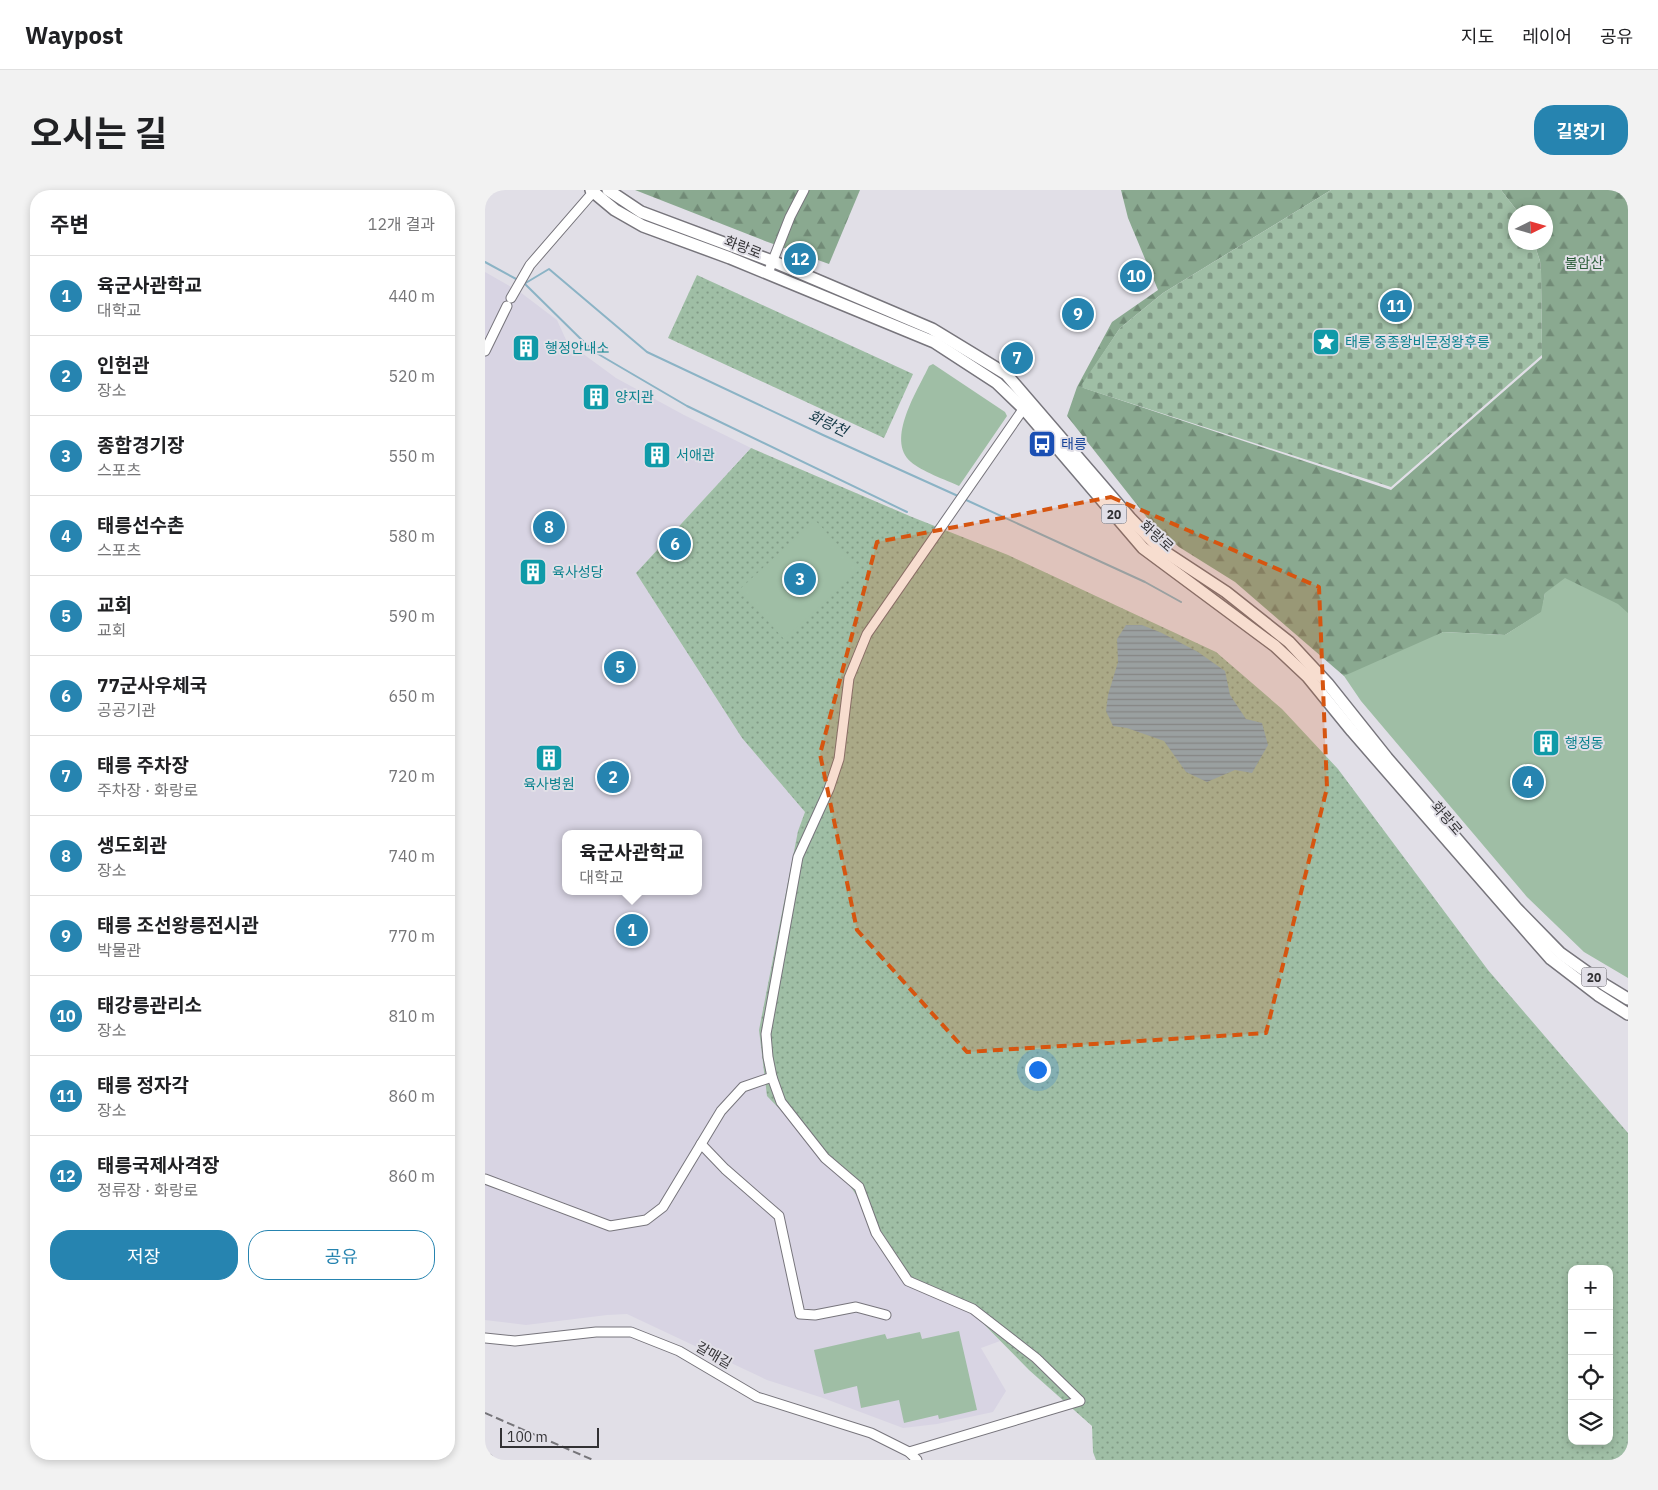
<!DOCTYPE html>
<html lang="ko">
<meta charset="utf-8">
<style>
body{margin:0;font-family:"IBM Plex Sans","Noto Sans KR",sans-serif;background:#f2f2f2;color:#202124}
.controls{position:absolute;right:15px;bottom:15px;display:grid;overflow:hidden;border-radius:10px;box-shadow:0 2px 8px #0003}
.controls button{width:45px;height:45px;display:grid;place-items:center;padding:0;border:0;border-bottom:1px solid #e0e0e0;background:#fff;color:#202124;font:25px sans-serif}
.compass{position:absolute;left:1023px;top:15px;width:45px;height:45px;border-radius:50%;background:#fff;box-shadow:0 2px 8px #0003;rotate:85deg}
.scale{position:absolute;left:15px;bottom:12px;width:99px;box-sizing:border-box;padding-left:5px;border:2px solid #323134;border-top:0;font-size:14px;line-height:18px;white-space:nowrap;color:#323134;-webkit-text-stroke:4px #e1dfe7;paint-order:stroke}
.you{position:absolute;left:552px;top:879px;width:18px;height:18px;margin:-12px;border:4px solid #fff;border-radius:50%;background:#1a73e8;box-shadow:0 0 0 8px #1a73e833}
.badge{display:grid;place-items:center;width:32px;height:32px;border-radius:50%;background:#2684b0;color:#fff;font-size:16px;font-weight:700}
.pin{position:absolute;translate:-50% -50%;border:2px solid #fff;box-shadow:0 1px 5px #0006}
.popup{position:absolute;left:77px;top:640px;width:140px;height:65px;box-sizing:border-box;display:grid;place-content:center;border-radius:10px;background:#fff;filter:drop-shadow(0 1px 4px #0005);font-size:16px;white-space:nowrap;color:#757577}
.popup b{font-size:19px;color:#202124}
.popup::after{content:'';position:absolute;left:50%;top:100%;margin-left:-10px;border:10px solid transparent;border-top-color:#fff}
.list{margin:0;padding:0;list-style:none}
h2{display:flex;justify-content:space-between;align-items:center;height:65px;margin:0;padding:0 20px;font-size:21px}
h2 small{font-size:16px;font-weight:400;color:#757577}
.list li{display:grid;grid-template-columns:32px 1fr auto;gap:15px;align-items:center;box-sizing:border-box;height:80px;padding:0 20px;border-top:1px solid #e0e0e0}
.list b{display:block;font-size:19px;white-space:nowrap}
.list p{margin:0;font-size:16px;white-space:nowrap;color:#757577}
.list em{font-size:16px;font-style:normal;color:#757577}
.actions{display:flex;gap:10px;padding:15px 20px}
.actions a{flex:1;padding:11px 0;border:1px solid #2684b0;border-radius:20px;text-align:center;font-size:18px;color:#2684b0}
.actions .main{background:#2684b0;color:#fff}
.icon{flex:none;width:28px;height:28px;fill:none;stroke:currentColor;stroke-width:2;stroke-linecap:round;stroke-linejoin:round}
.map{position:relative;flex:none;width:1143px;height:1270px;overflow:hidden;border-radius:20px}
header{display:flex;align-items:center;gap:30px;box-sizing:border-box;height:70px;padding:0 25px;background:#fff;border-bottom:1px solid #e0e0e0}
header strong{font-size:24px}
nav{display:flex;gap:28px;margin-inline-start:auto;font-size:18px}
.intro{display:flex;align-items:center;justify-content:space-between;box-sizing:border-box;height:120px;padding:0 30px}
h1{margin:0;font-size:35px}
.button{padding:12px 22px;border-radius:20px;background:#2684b0;color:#fff;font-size:18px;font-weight:700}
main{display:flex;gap:30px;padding:0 30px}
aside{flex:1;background:#fff;border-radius:20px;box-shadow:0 2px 8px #0003}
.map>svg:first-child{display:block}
.built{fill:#d8d4e3;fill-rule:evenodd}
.grass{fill:url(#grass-dots);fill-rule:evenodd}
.forest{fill:url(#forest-firs)}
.cemetery{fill:url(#cemetery-stones)}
.garden{fill:#9fbea5}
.water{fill:url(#water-rules)}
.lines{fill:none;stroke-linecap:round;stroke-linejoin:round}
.stream{stroke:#8bb3c5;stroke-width:2}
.minor-casing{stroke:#77757c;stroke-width:11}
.major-casing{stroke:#77757c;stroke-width:14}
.minor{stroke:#fff;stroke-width:9}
.major{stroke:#fff;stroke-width:11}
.rail{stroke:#76757a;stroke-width:2;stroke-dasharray:8 4;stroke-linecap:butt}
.marked{fill:#d65510;fill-opacity:0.2;stroke:#d65510;stroke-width:4;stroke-dasharray:10 6;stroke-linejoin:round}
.labels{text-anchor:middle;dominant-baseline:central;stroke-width:4;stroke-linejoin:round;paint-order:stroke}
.shield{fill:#e1dfe7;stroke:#66656a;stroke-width:1}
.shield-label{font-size:12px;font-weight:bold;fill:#323134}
.street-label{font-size:14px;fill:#323134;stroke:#e1dfe7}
.park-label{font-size:14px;fill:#2e603c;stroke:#e1dfe7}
.culture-label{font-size:14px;fill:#0d838f;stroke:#e1dfe7;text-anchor:start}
.transit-label{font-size:14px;fill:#164399;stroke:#e1dfe7;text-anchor:start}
.water-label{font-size:15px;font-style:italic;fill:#123745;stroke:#e1dfe7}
</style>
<header>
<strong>Waypost</strong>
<nav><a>지도</a><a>레이어</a><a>공유</a></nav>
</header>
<div class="intro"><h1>오시는 길</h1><a class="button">길찾기</a></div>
<main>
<aside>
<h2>주변<small>12개 결과</small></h2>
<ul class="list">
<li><span class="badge">1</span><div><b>육군사관학교</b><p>대학교</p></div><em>440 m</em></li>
<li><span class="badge">2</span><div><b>인헌관</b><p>장소</p></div><em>520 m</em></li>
<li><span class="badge">3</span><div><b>종합경기장</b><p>스포츠</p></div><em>550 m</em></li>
<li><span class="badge">4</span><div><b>태릉선수촌</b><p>스포츠</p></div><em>580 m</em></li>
<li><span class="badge">5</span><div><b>교회</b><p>교회</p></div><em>590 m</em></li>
<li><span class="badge">6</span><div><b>77군사우체국</b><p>공공기관</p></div><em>650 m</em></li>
<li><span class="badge">7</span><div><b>태릉 주차장</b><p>주차장 · 화랑로</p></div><em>720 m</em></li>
<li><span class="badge">8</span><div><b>생도회관</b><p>장소</p></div><em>740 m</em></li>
<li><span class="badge">9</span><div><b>태릉 조선왕릉전시관</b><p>박물관</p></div><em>770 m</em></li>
<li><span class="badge">10</span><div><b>태강릉관리소</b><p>장소</p></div><em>810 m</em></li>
<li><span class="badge">11</span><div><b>태릉 정자각</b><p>장소</p></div><em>860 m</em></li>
<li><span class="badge">12</span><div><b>태릉국제사격장</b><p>정류장 · 화랑로</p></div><em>860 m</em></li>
</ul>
<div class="actions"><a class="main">저장</a><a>공유</a></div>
</aside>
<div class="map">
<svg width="1143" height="1270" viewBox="0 0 1143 1270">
<defs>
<pattern id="grass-dots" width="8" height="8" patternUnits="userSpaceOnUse" patternTransform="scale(1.25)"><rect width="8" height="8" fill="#9fbea5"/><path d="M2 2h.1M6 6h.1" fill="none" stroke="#829b87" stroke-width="1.8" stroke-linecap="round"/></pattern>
<pattern id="forest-firs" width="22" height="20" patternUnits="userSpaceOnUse" patternTransform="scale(1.25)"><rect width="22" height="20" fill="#8aa990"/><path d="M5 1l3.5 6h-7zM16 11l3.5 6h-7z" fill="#718a76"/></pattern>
<pattern id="cemetery-stones" width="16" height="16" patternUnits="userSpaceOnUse" patternTransform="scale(1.25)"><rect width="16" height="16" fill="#9fbea5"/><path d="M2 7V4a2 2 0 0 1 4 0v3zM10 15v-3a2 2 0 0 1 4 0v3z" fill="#829b87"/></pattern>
<pattern id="water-rules" width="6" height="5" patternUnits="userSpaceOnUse" patternTransform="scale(1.25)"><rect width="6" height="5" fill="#8bb3c5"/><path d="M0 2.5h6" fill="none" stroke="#7292a1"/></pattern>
</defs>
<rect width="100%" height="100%" fill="#e1dfe7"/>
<path class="built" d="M 0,82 L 35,102 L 72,130 L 82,152 L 131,188 L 199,225 L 266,258 L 151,383 L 257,548 L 320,622 L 313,641 L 338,964 L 363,993 L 402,1050 L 424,1087 L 471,1106 L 515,1151 L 496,1158 L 521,1201 L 508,1222 L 452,1234 L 418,1238 L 338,1208 L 282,1190 L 142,1124 L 122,1125 L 41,1135 L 0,1130 ZM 81,644 L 213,644 L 213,701 L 81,701 Z"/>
<g class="grass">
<path d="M 212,85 L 428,184 L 399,248 L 183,148 Z"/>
<path d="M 266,258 L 427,327 L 523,365 L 731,462 L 797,519 L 853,579 L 1003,780 L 1143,943 L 1143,1270 L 611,1270 L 608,1262 L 607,1236 L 544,1180 L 471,1106 L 424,1087 L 402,1050 L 363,993 L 338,964 L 282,906 L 274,840 L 313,641 L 320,622 L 257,548 L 151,383 ZM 1087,1079 L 1124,1079 L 1124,1251 L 1087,1251 Z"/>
</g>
<g class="forest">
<path d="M 150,0 L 375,0 L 344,74 L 280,51 Z"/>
<path d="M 636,0 L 846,0 L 678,103 L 635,138 L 596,197 L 906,300 L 1057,168 L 1056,81 L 1055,71 L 1049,53 L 1060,52 L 1060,22 L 1033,22 L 1016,0 L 1143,0 L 1143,424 L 1060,403 L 1057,422 L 1020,445 L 958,442 L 916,469 L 859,486 L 750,392 L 694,357 L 664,330 L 582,226 L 592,197 L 627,132 L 673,100 L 643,28 Z"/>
</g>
<path class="cemetery" d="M 846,0 L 1016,0 L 1033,22 L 1030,22 L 1030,52 L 1049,53 L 1055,71 L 1056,81 L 1057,165 L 906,297 L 595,197 L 635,138 L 678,103 Z"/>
<g class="garden">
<path d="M 448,174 L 520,222 L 522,226 L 474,296 C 461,290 436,281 426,272 C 400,250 433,200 444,176 Z"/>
<path d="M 330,330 L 375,379 L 299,449 L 254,400 Z"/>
<path d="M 1080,388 L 1133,414 L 1143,423 L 1143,788 L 1099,762 L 1042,707 L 876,511 L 859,486 L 958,442 L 1020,445 L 1056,422 L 1060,403 Z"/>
<path d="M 474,1141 L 492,1220 L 454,1229 L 453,1225 L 419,1233 L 414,1210 L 376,1218 L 372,1196 L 339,1204 L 329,1160 L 400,1144 L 402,1149 L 435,1142 L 437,1149 Z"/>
</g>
<path class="water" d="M 641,435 L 657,435 L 677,443 L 713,462 L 740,481 L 745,505 L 761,529 L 777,533 L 783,555 L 767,583 L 750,580 L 722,592 L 701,582 L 679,551 L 642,538 L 628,536 L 621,521 L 623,505 L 633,472 L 632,449 Z"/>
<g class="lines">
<g class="stream">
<path d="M 0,72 L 33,90"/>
<path d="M 39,94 L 64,79 L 162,162 L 338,245 L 473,306"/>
<path d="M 40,94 L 108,161 L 202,216 L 422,322"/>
<path d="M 479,309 L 660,392 L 696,412"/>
</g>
<g class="minor-casing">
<g id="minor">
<path d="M 283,83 L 305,27 L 319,0"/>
<path d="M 26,108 L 45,75 L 110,0"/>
<path d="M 0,161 L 22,116"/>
<path d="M 216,954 L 240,979 L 294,1026 L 315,1124 L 330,1125 L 371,1117 L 401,1125"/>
<path d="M 0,989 L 125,1036 L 161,1030 L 178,1017 L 236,921 L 258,897 L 287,887"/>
<path d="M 0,1148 L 30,1151 L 111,1142 L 146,1142 L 194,1161 L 272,1207 L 386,1243 L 424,1262 L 432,1270"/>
<path d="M 424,1262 L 595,1211 L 551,1168 L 488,1119 L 423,1091 L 391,1043 L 374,997 L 340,968 L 296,912 L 287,887 L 283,867 L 281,844 L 313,667 L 344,599 L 354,569 L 364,488 L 382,444 L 541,215"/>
</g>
</g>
<g class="major-casing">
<g id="major">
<path d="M 106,0 L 130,20 L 158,36 L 245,68 L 449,152 L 512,193 L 539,219 L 658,358 L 790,456 L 823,487 L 867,541 L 1036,735 L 1066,769 L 1113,805 L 1143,824"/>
<path d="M 123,0 L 156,22 L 287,71 L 447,139 L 521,184 L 645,328 L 674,358 L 741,402 L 804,452 L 843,494 L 902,568 L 1032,719 L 1075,763 L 1120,795 L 1143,809"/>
<path d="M 0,1269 L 2,1270"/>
</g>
</g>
<use href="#minor" class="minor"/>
<use href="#major" class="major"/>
<path class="rail" d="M 0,1223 L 108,1270"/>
</g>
<path class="marked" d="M 626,307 L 834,397 L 842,598 L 781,843 L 482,862 L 372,740 L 335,564 L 392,352 Z"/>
<defs>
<g id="sight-square" transform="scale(1.4375)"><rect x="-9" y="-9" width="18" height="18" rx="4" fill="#0f9aa8" stroke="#e1dfe7"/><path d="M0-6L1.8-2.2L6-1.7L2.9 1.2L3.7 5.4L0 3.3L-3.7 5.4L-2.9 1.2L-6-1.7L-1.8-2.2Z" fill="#fff"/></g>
<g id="building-square" transform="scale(1.4375)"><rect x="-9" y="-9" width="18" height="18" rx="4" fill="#0f9aa8" stroke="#e1dfe7"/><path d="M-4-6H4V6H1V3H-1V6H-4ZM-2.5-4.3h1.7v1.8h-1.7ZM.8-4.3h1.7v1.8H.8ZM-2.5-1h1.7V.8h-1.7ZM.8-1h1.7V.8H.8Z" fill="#fff"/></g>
<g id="bus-square" transform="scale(1.4375)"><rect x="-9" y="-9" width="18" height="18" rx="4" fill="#1a4fb4" stroke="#e1dfe7"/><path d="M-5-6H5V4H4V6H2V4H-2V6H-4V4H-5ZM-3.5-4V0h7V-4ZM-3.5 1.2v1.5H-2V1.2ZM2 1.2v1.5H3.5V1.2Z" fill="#fff"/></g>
</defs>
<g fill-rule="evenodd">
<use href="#sight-square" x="841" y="152"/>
<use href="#building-square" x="41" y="158"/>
<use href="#building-square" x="111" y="207"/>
<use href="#bus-square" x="557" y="254"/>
<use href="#building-square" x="172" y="265"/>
<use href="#building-square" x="48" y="382"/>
<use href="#building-square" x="1061" y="553"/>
<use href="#building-square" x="64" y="568"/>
</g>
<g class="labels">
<g class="shield">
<rect x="616.5" y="314.5" width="25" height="19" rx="4"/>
<rect x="1096.5" y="777.5" width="25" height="19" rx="4"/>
</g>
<g class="shield-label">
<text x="629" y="324">20</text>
<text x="1109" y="787">20</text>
</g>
<g class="street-label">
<text transform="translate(258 57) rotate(21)">화랑로</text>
<text transform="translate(672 346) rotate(42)">화랑로</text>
<text transform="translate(962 628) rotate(49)">화랑로</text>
<text transform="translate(229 1165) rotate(30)">갈매길</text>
</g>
<g class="park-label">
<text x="1099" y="73">불암산</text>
</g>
<g class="culture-label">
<text x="860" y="152">태릉 중종왕비문정왕후릉</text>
<text x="60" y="158">행정안내소</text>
<text x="130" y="207">양지관</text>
<text x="191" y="265">서애관</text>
<text x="67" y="382">육사성당</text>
<text x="1080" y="553">행정동</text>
<text x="64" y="594" text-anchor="middle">육사병원</text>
</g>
<g class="transit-label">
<text x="576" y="254">태릉</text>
</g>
<g class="water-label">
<text transform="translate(343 233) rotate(25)">화랑천</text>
</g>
</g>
</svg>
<div class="controls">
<button>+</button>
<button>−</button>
<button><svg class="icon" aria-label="locate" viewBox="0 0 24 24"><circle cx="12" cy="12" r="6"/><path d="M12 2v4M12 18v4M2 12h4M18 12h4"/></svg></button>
<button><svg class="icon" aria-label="layers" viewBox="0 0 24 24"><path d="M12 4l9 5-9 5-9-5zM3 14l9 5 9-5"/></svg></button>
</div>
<svg class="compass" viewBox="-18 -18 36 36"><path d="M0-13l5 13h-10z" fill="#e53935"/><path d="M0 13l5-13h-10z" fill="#757577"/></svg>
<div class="scale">100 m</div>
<div class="you"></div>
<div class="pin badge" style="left:147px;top:740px">1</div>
<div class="popup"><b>육군사관학교</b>대학교</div>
<div class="pin badge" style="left:128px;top:587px">2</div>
<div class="pin badge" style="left:315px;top:389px">3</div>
<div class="pin badge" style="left:1043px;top:592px">4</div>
<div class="pin badge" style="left:135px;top:477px">5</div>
<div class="pin badge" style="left:190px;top:354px">6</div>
<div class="pin badge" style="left:532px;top:168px">7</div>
<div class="pin badge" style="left:64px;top:337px">8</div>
<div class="pin badge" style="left:593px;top:124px">9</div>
<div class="pin badge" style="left:651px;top:86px">10</div>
<div class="pin badge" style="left:911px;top:116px">11</div>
<div class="pin badge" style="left:315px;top:69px">12</div>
</div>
</main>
